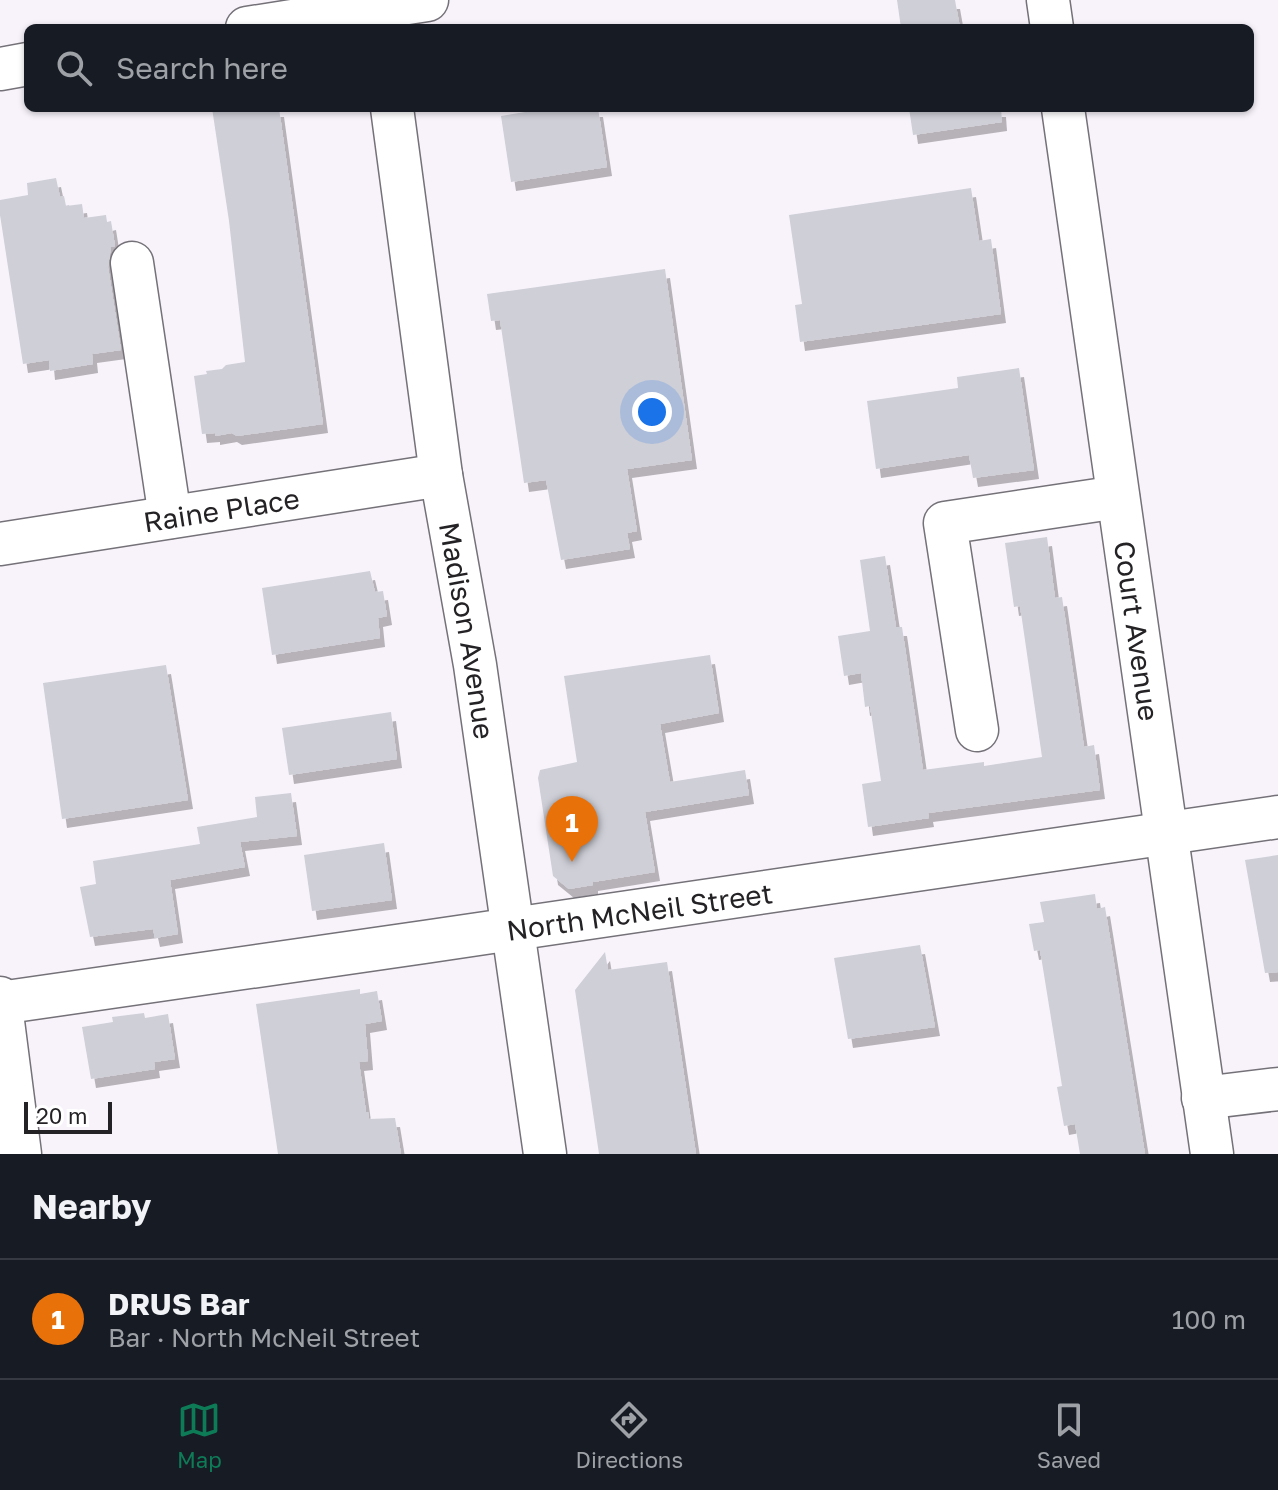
<!DOCTYPE html>
<meta charset="utf-8">
<style>
body{margin:0;font-family:"Golos Text",sans-serif;background:#242831;color:#f1f3f6}
.scale{position:absolute;left:24px;bottom:20px;width:88px;box-sizing:border-box;padding-left:8px;border:4px solid #242225;border-top:0;font-size:22px;line-height:28px;white-space:nowrap;color:#242225;-webkit-text-stroke:6px #fff;paint-order:stroke}
.you{position:absolute;left:652px;top:412px;width:28px;height:28px;margin:-20px;border:6px solid #fff;border-radius:50%;background:#1a73e8;box-shadow:0 0 0 12px #1a73e833}
.badge{display:grid;place-items:center;width:52px;height:52px;border-radius:50%;background:#0e7b57;color:#fff;font-size:26px;font-weight:700}
.pin{position:absolute;translate:-50% -66px;filter:drop-shadow(0 2px 4px #0008)}
.pin::after{content:'';position:absolute;top:42px;width:28px;height:24px;background:inherit;clip-path:polygon(0 0,100% 0,50% 100%)}
.list{margin:0;padding:0;list-style:none}
h2{display:flex;justify-content:space-between;align-items:center;height:104px;margin:0;padding:0 32px;font-size:34px}
h2 small{font-size:26px;font-weight:400;color:#9ea1a6}
.list li{display:grid;grid-template-columns:52px 1fr auto;gap:24px;align-items:center;box-sizing:border-box;height:120px;padding:0 32px;border-top:2px solid #363941}
.list b{display:block;font-size:30px;white-space:nowrap}
.list p{margin:0;font-size:26px;white-space:nowrap;color:#9ea1a6}
.list em{font-size:26px;font-style:normal;color:#9ea1a6}
.icon{flex:none;width:44px;height:44px;fill:none;stroke:currentColor;stroke-width:2;stroke-linecap:round;stroke-linejoin:round}
.map{position:relative;flex:none;width:1278px;height:1154px;overflow:hidden}
.search{position:absolute;background:#171b24;box-shadow:0 2px 6px #0004;left:24px;right:24px;top:24px;height:88px;display:flex;align-items:center;gap:20px;box-sizing:border-box;padding:0 28px;border-radius:12px;color:#9ea1a6;font-size:30px}
.sheet{height:224px;background:#171b24}
nav{display:flex;justify-content:space-around;align-items:center;box-sizing:border-box;height:112px;border-top:2px solid #363941;background:#171b24;font-size:22px;color:#9ea1a6}
nav a{display:grid;justify-items:center;gap:4px}
nav .on{color:#0e7b57}
.map>svg:first-child{display:block}
.building{fill:#cfcfd8;filter:url(#shadow)}
.lines{fill:none;stroke-linecap:round;stroke-linejoin:round}
.minor-casing{stroke:#757178;stroke-width:45}
.minor{stroke:#fff;stroke-width:42}
.labels{text-anchor:middle;dominant-baseline:central;stroke-width:7;stroke-linejoin:round;paint-order:stroke}
.street-label{font-size:28px;fill:#242225;stroke:#fff}
</style>
<div class="map">
<svg width="1278" height="1154" viewBox="0 0 1278 1154">
<defs>
<filter id="shadow"><feDropShadow dx="5" dy="9" stdDeviation="0" flood-color="#0004"/></filter>
</defs>
<rect width="100%" height="100%" fill="#f8f3fb"/>
<g class="building">
<path d="M 897,0 L 955,0 L 960,28 L 901,28 Z"/>
<path d="M 212,108 L 279,108 L 323,424 L 237,436 L 232,433 L 215,436 L 215,433 L 202,434 L 194,376 L 207,374 L 206,371 L 222,369 L 226,365 L 245,362 L 229,221 Z"/>
<path d="M 550,108 L 598,108 L 607,167 L 511,182 L 501,116 Z"/>
<path d="M 909,108 L 1001,108 L 1002,122 L 913,135 Z"/>
<path d="M 56,178 L 60,197 L 64,196 L 66,206 L 82,204 L 84,218 L 106,215 L 107,222 L 111,221 L 115,246 L 111,247 L 108,267 L 121,350 L 92,354 L 93,364 L 50,371 L 49,360 L 23,364 L 0,215 L 0,200 L 28,195 L 27,183 Z"/>
<path d="M 971,188 L 979,241 L 991,239 L 1001,314 L 800,342 L 795,305 L 802,304 L 789,215 Z"/>
<path d="M 665,269 L 692,460 L 627,469 L 637,531 L 627,533 L 630,549 L 561,560 L 546,480 L 524,483 L 500,320 L 491,321 L 487,294 Z"/>
<path d="M 1019,368 L 1034,470 L 973,478 L 969,455 L 876,469 L 867,401 L 958,388 L 957,377 Z"/>
<path d="M 1047,537 L 1055,598 L 1062,597 L 1084,747 L 1094,745 L 1100,790 L 928,813 L 929,818 L 868,827 L 862,784 L 881,781 L 870,706 L 865,707 L 861,673 L 844,676 L 838,636 L 870,631 L 860,560 L 885,556 L 896,627 L 902,627 L 923,770 L 984,762 L 984,766 L 1042,757 L 1020,606 L 1014,607 L 1005,543 Z"/>
<path d="M 370,571 L 375,592 L 383,591 L 387,616 L 378,618 L 380,638 L 272,655 L 262,588 Z"/>
<path d="M 710,655 L 719,713 L 660,724 L 670,782 L 745,770 L 749,795 L 645,812 L 655,872 L 593,882 L 593,885 L 569,889 L 553,876 L 538,778 L 540,770 L 577,762 L 564,676 Z"/>
<path d="M 166,665 L 188,800 L 62,819 L 43,683 Z"/>
<path d="M 391,712 L 397,759 L 289,775 L 282,728 Z"/>
<path d="M 291,793 L 297,836 L 240,842 L 245,867 L 170,880 L 178,934 L 155,938 L 153,929 L 90,937 L 80,887 L 96,884 L 93,861 L 200,844 L 197,827 L 257,817 L 255,797 Z"/>
<path d="M 384,843 L 392,900 L 312,911 L 304,855 Z"/>
<path d="M 1278,855 L 1278,972 L 1265,973 L 1245,860 Z"/>
<path d="M 1095,894 L 1097,909 L 1105,907 L 1145,1154 L 1080,1154 L 1075,1124 L 1064,1126 L 1057,1087 L 1062,1086 L 1040,950 L 1034,951 L 1029,924 L 1044,922 L 1040,902 Z"/>
<path d="M 920,945 L 935,1027 L 848,1039 L 834,958 Z"/>
<path d="M 605,952 L 608,970 L 667,962 L 696,1154 L 599,1154 L 575,990 Z"/>
<path d="M 360,989 L 360,994 L 377,991 L 382,1021 L 365,1024 L 368,1061 L 359,1062 L 366,1112 L 368,1112 L 369,1119 L 395,1118 L 401,1154 L 278,1154 L 256,1004 Z"/>
<path d="M 144,1013 L 145,1018 L 168,1014 L 175,1059 L 154,1062 L 155,1069 L 91,1079 L 82,1027 L 113,1022 L 112,1017 Z"/>
</g>
<g class="lines">
<g class="minor-casing">
<g id="minor">
<path d="M 1048,0 L 1052,28"/>
<path d="M 247,28 L 427,0"/>
<path d="M 0,69 L 28,64"/>
<path id="s1" d="M 392,108 L 441,475 L 475,665 L 545,1154"/>
<path id="s2" d="M 1063,108 L 1212,1154"/>
<path d="M 132,263 L 170,517"/>
<path id="s3" d="M 0,544 L 441,475"/>
<path d="M 977,730 L 945,523 L 1118,497"/>
<path d="M 0,998 L 20,1154"/>
<path id="s4" d="M 0,1003 C 426,941 852,882 1278,817"/>
<path d="M 1203,1098 L 1278,1089"/>
</g>
</g>
<use href="#minor" class="minor"/>
</g>
<g class="labels">
<g class="street-label">
<text stroke="none"><textPath href="#s3" startOffset="224">Raine Place</textPath></text>
<text stroke="none"><textPath href="#s1" startOffset="528">Madison Avenue</textPath></text>
<text stroke="none"><textPath href="#s2" startOffset="528">Court Avenue</textPath></text>
<text stroke="none"><textPath href="#s4" startOffset="646">North McNeil Street</textPath></text>
</g>
</g>
</svg>
<div class="scale">20 m</div>
<div class="you"></div>
<div class="pin badge" style="left:572px;top:862px;background:#e8710a">1</div>
<div class="search"><svg class="icon" aria-label="search" viewBox="0 0 24 24"><circle cx="10" cy="10" r="6"/><path d="M15 15l6 6"/></svg>Search here</div>
</div>
<section class="sheet">
<h2>Nearby<small></small></h2>
<ul class="list">
<li><span class="badge" style="background:#e8710a">1</span><div><b>DRUS Bar</b><p>Bar · North McNeil Street</p></div><em>100 m</em></li>
</ul>
</section>
<nav>
<a class="on"><svg class="icon" aria-label="map" viewBox="0 0 24 24"><path d="M3 6l6-2 6 2 6-2v14l-6 2-6-2-6 2zM9 4v14M15 6v14"/></svg>Map</a>
<a><svg class="icon" aria-label="directions" viewBox="0 0 24 24"><path d="M12 3l9 9-9 9-9-9zM9 14v-3h6M13 9l2 2-2 2"/></svg>Directions</a>
<a><svg class="icon" aria-label="saved" viewBox="0 0 24 24"><path d="M7 4h10v16l-5-4-5 4z"/></svg>Saved</a>
</nav>
